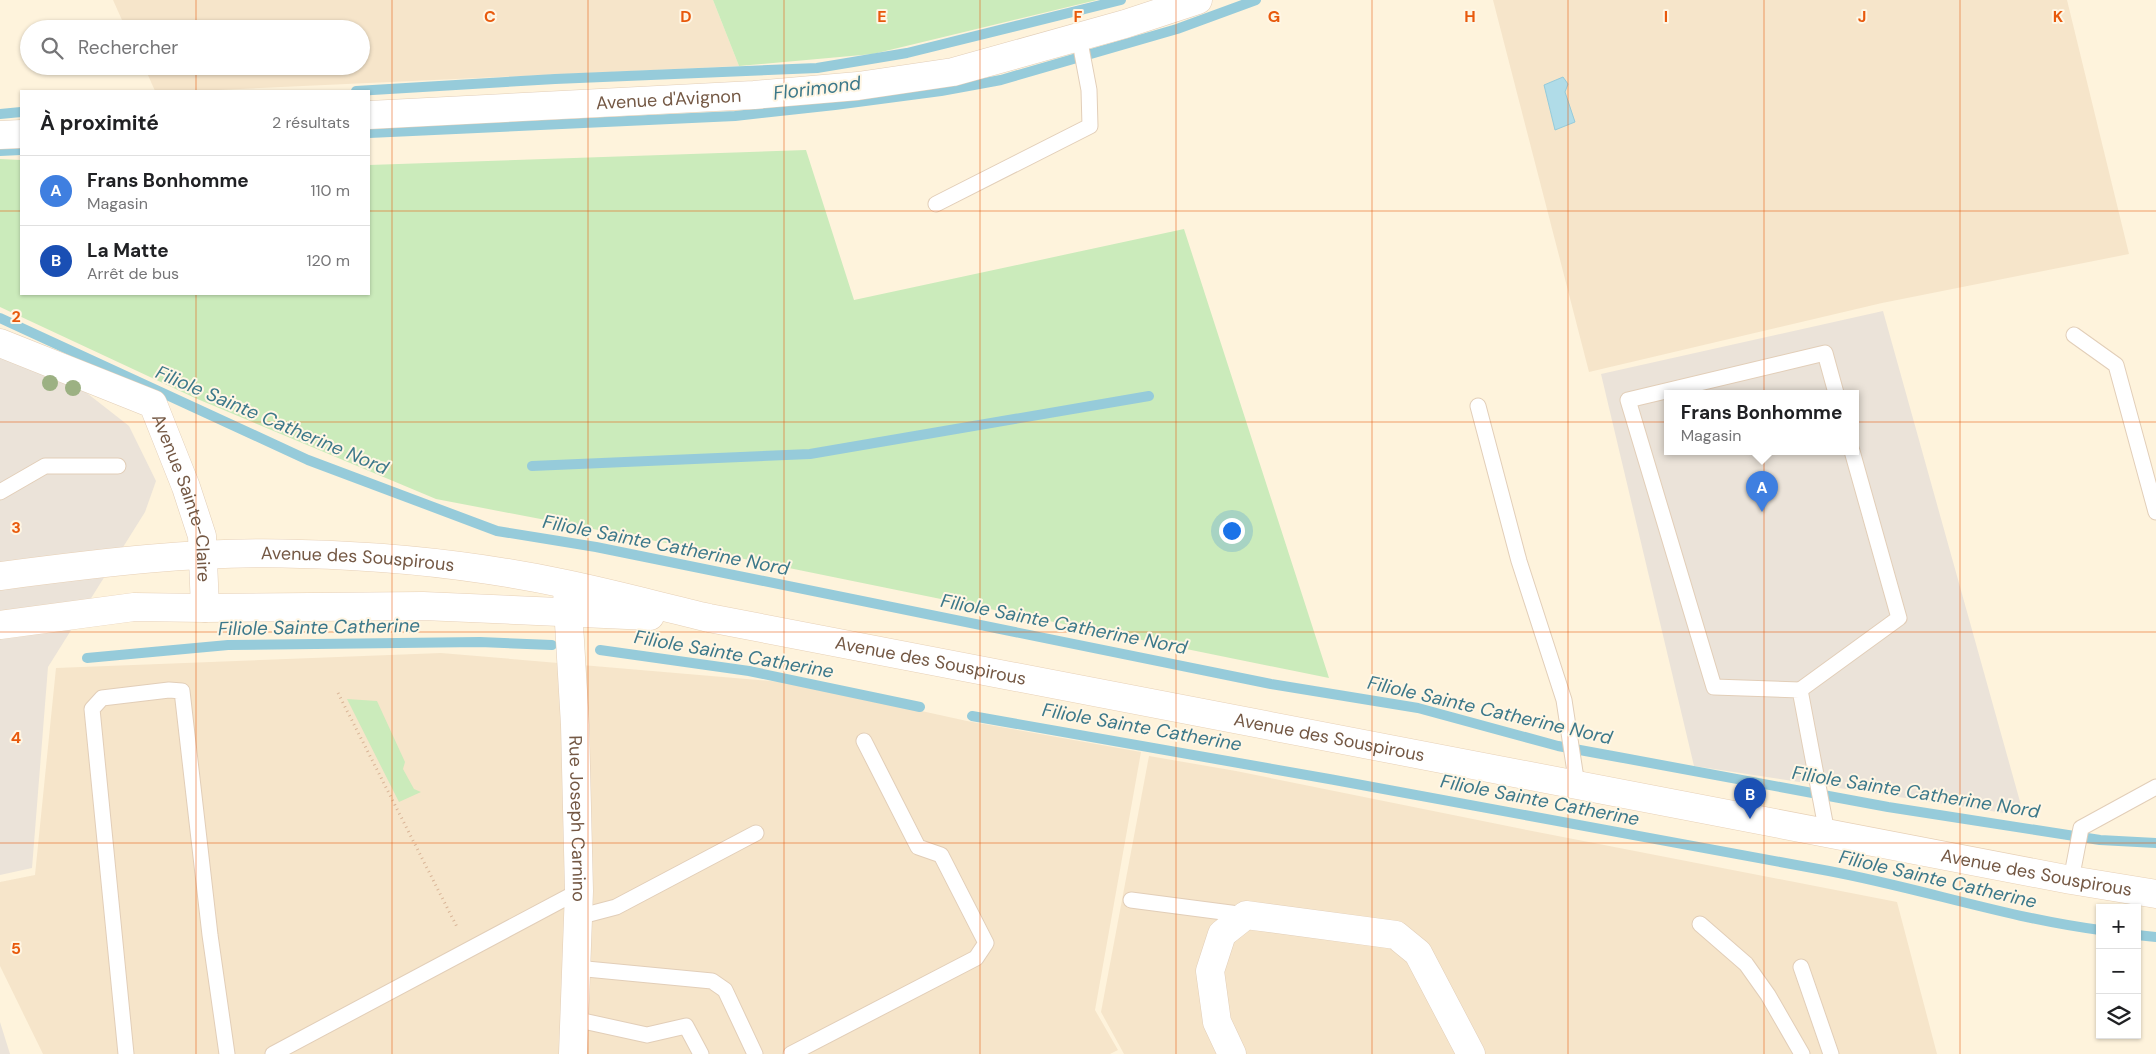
<!DOCTYPE html>
<html lang="fr">
<meta charset="utf-8">
<style>
body{margin:0;font-family:"DM Sans",sans-serif;background:#f2f2f2;color:#202124}
.controls{position:absolute;right:15px;bottom:15px;display:grid;overflow:hidden;border-radius:0px;box-shadow:0 1px 4px #0004}
.controls button{width:45px;height:45px;display:grid;place-items:center;padding:0;border:0;border-bottom:1px solid #e0e0e0;background:#fff;color:#202124;font:25px sans-serif}
.you{position:absolute;left:1231px;top:530px;width:18px;height:18px;margin:-12px;border:4px solid #fff;border-radius:50%;background:#1a73e8;box-shadow:0 0 0 8px #1a73e833}
.badge{display:grid;place-items:center;width:32px;height:32px;border-radius:50%;background:#f26c37;color:#fff;font-size:16px;font-weight:700}
.pin{position:absolute;translate:-50% -41px;filter:drop-shadow(0 1px 2px #0008)}
.pin::after{content:'';position:absolute;top:26px;width:18px;height:15px;background:inherit;clip-path:polygon(0 0,100% 0,50% 100%)}
.popup{position:absolute;left:1664px;top:390px;width:195px;height:65px;box-sizing:border-box;display:grid;place-content:center;border-radius:0px;background:#fff;filter:drop-shadow(0 1px 4px #0005);font-size:16px;white-space:nowrap;color:#757577}
.popup b{font-size:19px;color:#202124}
.popup::after{content:'';position:absolute;left:50%;top:100%;margin-left:-10px;border:10px solid transparent;border-top-color:#fff}
.list{margin:0;padding:0;list-style:none}
h2{display:flex;justify-content:space-between;align-items:center;height:65px;margin:0;padding:0 20px;font-size:21px}
h2 small{font-size:16px;font-weight:400;color:#757577}
.list li{display:grid;grid-template-columns:32px 1fr auto;gap:15px;align-items:center;box-sizing:border-box;height:70px;padding:0 20px;border-top:1px solid #e0e0e0}
.list b{display:block;font-size:19px;white-space:nowrap}
.list p{margin:0;font-size:16px;white-space:nowrap;color:#757577}
.list em{font-size:16px;font-style:normal;color:#757577}
.icon{flex:none;width:28px;height:28px;fill:none;stroke:currentColor;stroke-width:2;stroke-linecap:round;stroke-linejoin:round}
.map{position:relative;flex:none;width:2156px;height:1054px;overflow:hidden}
.search{position:absolute;background:#fff;box-shadow:0 1px 4px #0004;left:20px;top:20px;width:350px;height:55px;display:flex;align-items:center;gap:12px;box-sizing:border-box;padding:0 18px;border-radius:28px;color:#757577;font-size:19px}
.panel{position:absolute;background:#fff;box-shadow:0 1px 4px #0004;left:20px;top:90px;width:350px;height:205px;border-radius:0px}
.map>svg:first-child{display:block}
.residential{fill:#f6e5ca}
.industrial{fill:#ebe3d9;fill-rule:evenodd}
.green{fill:#cbebbb}
.water{fill:#b0dce8;stroke:#96cbda}
.lines{fill:none;stroke-linecap:round;stroke-linejoin:round}
.stream{stroke:#96cbda;stroke-width:10}
.service-casing{stroke:#e2ceb8;stroke-width:17}
.minor-casing{stroke:#e2ceb8;stroke-width:29}
.secondary-casing{stroke:#e7d0b6;stroke-width:29}
.path{stroke:#d9b496;stroke-width:3;stroke-dasharray:1 4;stroke-linecap:butt}
.service{stroke:#fff;stroke-width:15}
.minor{stroke:#fff;stroke-width:28}
.secondary{stroke:#fff;stroke-width:28}
.tree{fill:#9cb183}
.grid{fill:none;stroke:#e8590c;stroke-width:1;stroke-opacity:0.55}
.labels{text-anchor:middle;dominant-baseline:central;stroke-width:4;stroke-linejoin:round;paint-order:stroke}
.street-label{font-size:18px;fill:#745844;stroke:#fff6e4}
.water-label{font-size:19px;font-style:italic;fill:#3c788a;stroke:#fff6e4}
.grid-label{font-size:16px;text-anchor:middle;font-weight:bold;fill:#e8590c;stroke:#fff6e4;stroke-width:4;stroke-linejoin:round;paint-order:stroke}
</style>
<div class="map">
<svg width="2156" height="1054" viewBox="0 0 2156 1054">
<rect width="100%" height="100%" fill="#fef3dc"/>
<g class="residential">
<path d="M 113,0 L 713,0 L 739,66 L 196,91 L 155,91 L 144,66 L 361,66 L 361,29 L 126,29 Z"/>
<path d="M 1493,0 L 2067,0 L 2129,254 L 1882,303 L 1589,372 Z"/>
<path d="M 441,653 L 794,683 L 967,721 L 1141,752 L 1095,1010 L 1118,1050 L 1110,1054 L 43,1054 L 0,966 L 0,882 L 35,875 L 56,668 Z"/>
<path d="M 1149,756 L 1236,771 L 1527,830 L 1897,902 L 1937,1054 L 1124,1054 L 1101,1012 Z"/>
</g>
<g class="industrial">
<path d="M 1883,311 L 2024,816 L 1694,766 L 1601,374 ZM 1668,393 L 1856,393 L 1856,451 L 1668,451 Z"/>
<path d="M 0,356 L 74,383 L 129,426 L 156,481 L 145,512 L 48,667 L 32,868 L 0,875 Z"/>
<path d="M 0,1022 L 10,1054 L 0,1054 Z"/>
</g>
<g class="green">
<path d="M 713,0 L 1097,0 L 873,54 L 739,66 Z"/>
<path d="M 806,150 L 854,300 L 1184,229 L 1329,678 L 666,543 L 436,499 L 195,398 L 0,307 L 0,159 L 21,160 L 21,294 L 369,294 L 369,165 Z"/>
<path d="M 347,699 L 377,701 L 405,762 L 403,769 L 414,789 L 421,792 L 399,802 Z"/>
</g>
<path class="water" d="M 1563,77 L 1568,84 L 1565,92 L 1575,122 L 1555,130 L 1544,85 Z"/>
<g class="lines">
<g class="stream">
<path d="M 356,91 L 555,79 L 817,68 L 907,53 L 1121,0"/>
<path d="M 0,114 L 21,112"/>
<path d="M 369,133 L 735,116 L 835,105 L 941,91 L 1001,80 L 1177,29 L 1256,0"/>
<path d="M 0,151 L 21,150"/>
<path d="M 0,318 L 308,460 L 497,531 L 596,547 L 1271,684 L 1418,708 L 1558,746 L 1618,757 L 1888,807 L 2100,840 L 2156,843"/>
<path d="M 532,466 L 810,454 L 1149,396"/>
<path d="M 600,650 L 749,671 L 920,707"/>
<path d="M 87,658 L 228,645 L 480,642 L 552,645"/>
<path d="M 972,716 C 1258,765 1544,818 1829,871 C 1920,888 2008,918 2100,930"/>
<path d="M 2137,935 L 2156,937"/>
</g>
<g class="service-casing">
<g id="service">
<path d="M 936,204 L 1090,126 L 1089,90 L 1079,37"/>
<path d="M 2074,335 L 2116,365 L 2156,512"/>
<path d="M 1478,406 L 1519,561 L 1564,700 L 1577,785"/>
<path d="M 0,492 L 45,466 L 118,466"/>
<path d="M 1800,690 L 1899,618 L 1852,451"/>
<path d="M 1827,833 L 1800,690 L 1714,687 L 1628,400 L 1825,353 L 1836,393"/>
<path d="M 2071,880 L 2081,828 L 2156,787"/>
<path d="M 1131,900 L 1246,915"/>
<path d="M 578,917 L 616,907 L 756,833"/>
<path d="M 1700,924 L 1746,964 L 1768,995 L 1802,1054"/>
<path d="M 1801,967 L 1831,1054"/>
<path d="M 576,968 L 712,981 L 725,990 L 755,1054"/>
<path d="M 574,1019 L 647,1035 L 686,1026 L 701,1054"/>
<path d="M 126,1054 L 92,709 L 102,698 L 169,690 L 182,691 L 210,935 L 227,1054"/>
<path d="M 273,1054 L 579,891"/>
<path d="M 791,1054 L 976,958 L 986,943 L 941,855 L 918,847 L 864,741"/>
</g>
</g>
<g class="minor-casing">
<g id="minor">
<path id="s1" d="M 369,115 L 754,95 L 858,86 L 953,72 L 1125,24 L 1198,0"/>
<path d="M 0,135 L 21,134"/>
<path id="s2" d="M 0,343 L 153,404 L 186,487 L 202,536 L 205,608"/>
<path id="s3" d="M 567,590 L 575,725 L 579,891 L 573,1054"/>
<path d="M 1232,1054 L 1217,1022 L 1210,971 L 1222,934 L 1246,915 L 1396,935 L 1418,953 L 1471,1054"/>
</g>
</g>
<g class="secondary-casing">
<g id="secondary">
<path id="s4" d="M 0,576 C 99,563 200,550 301,554 C 388,556 481,566 566,584 C 614,594 662,607 709,618 L 2071,880 L 2156,894"/>
<path d="M 0,625 L 134,607 L 205,608 L 423,606 L 650,616"/>
</g>
</g>
<path class="path" d="M 338,693 L 458,929"/>
<use href="#service" class="service"/>
<use href="#minor" class="minor"/>
<use href="#secondary" class="secondary"/>
</g>
<g class="tree">
<circle cx="50" cy="383" r="8"/>
<circle cx="73" cy="388" r="8"/>
</g>
<path class="grid" d="M 196,0 L 196,29M 392,0 L 392,1054M 588,0 L 588,1054M 784,0 L 784,1054M 980,0 L 980,1054M 1176,0 L 1176,1054M 1372,0 L 1372,1054M 1568,0 L 1568,1054M 1764,0 L 1764,1054M 1960,0 L 1960,1054M 196,66 L 196,91M 0,211 L 21,211M 369,211 L 2156,211M 196,294 L 196,1054M 0,422 L 2156,422M 0,632 L 2156,632M 0,843 L 2156,843"/>
<g class="labels">
<g class="street-label">
<text stroke="none"><textPath href="#s1" startOffset="300">Avenue d'Avignon</textPath></text>
<text stroke="none"><textPath href="#s2" startOffset="264">Avenue Sainte-Claire</textPath></text>
<text stroke="none"><textPath href="#s4" startOffset="359">Avenue des Souspirous</textPath></text>
<text stroke="none"><textPath href="#s4" startOffset="942">Avenue des Souspirous</textPath></text>
<text stroke="none"><textPath href="#s4" startOffset="1348">Avenue des Souspirous</textPath></text>
<text stroke="none"><textPath href="#s3" startOffset="229">Rue Joseph Carnino</textPath></text>
<text stroke="none"><textPath href="#s4" startOffset="2068">Avenue des Souspirous</textPath></text>
</g>
<g class="water-label">
<text transform="translate(817 88) rotate(-7)">Florimond</text>
<text transform="translate(272 420) rotate(23)">Filiole Sainte Catherine Nord</text>
<text transform="translate(666 545) rotate(11)">Filiole Sainte Catherine Nord</text>
<text transform="translate(1064 624) rotate(11)">Filiole Sainte Catherine Nord</text>
<text transform="translate(319 627) rotate(-1)">Filiole Sainte Catherine</text>
<text transform="translate(734 654) rotate(10)">Filiole Sainte Catherine</text>
<text transform="translate(1490 710) rotate(13)">Filiole Sainte Catherine Nord</text>
<text transform="translate(1142 727) rotate(10)">Filiole Sainte Catherine</text>
<text transform="translate(1916 792) rotate(9)">Filiole Sainte Catherine Nord</text>
<text transform="translate(1540 800) rotate(11)">Filiole Sainte Catherine</text>
<text transform="translate(1938 879) rotate(13)">Filiole Sainte Catherine</text>
</g>
</g>
<g class="grid-label">
<text x="490" y="22">C</text>
<text x="686" y="22">D</text>
<text x="882" y="22">E</text>
<text x="1078" y="22">F</text>
<text x="1274" y="22">G</text>
<text x="1470" y="22">H</text>
<text x="1666" y="22">I</text>
<text x="1862" y="22">J</text>
<text x="2058" y="22">K</text>
<text x="16" y="322">2</text>
<text x="16" y="533">3</text>
<text x="16" y="743">4</text>
<text x="16" y="954">5</text>
</g>
</svg>
<div class="controls">
<button>+</button>
<button>−</button>
<button><svg class="icon" aria-label="layers" viewBox="0 0 24 24"><path d="M12 4l9 5-9 5-9-5zM3 14l9 5 9-5"/></svg></button>
</div>
<div class="you"></div>
<div class="pin badge" style="left:1762px;top:512px;background:#3f7fe0">A</div>
<div class="popup"><b>Frans Bonhomme</b>Magasin</div>
<div class="pin badge" style="left:1750px;top:819px;background:#1a4fb4">B</div>
<div class="search"><svg class="icon" aria-label="search" viewBox="0 0 24 24"><circle cx="10" cy="10" r="6"/><path d="M15 15l6 6"/></svg>Rechercher</div>
<section class="panel">
<h2>À proximité<small>2 résultats</small></h2>
<ul class="list">
<li><span class="badge" style="background:#3f7fe0">A</span><div><b>Frans Bonhomme</b><p>Magasin</p></div><em>110 m</em></li>
<li><span class="badge" style="background:#1a4fb4">B</span><div><b>La Matte</b><p>Arrêt de bus</p></div><em>120 m</em></li>
</ul>
</section>
</div>
